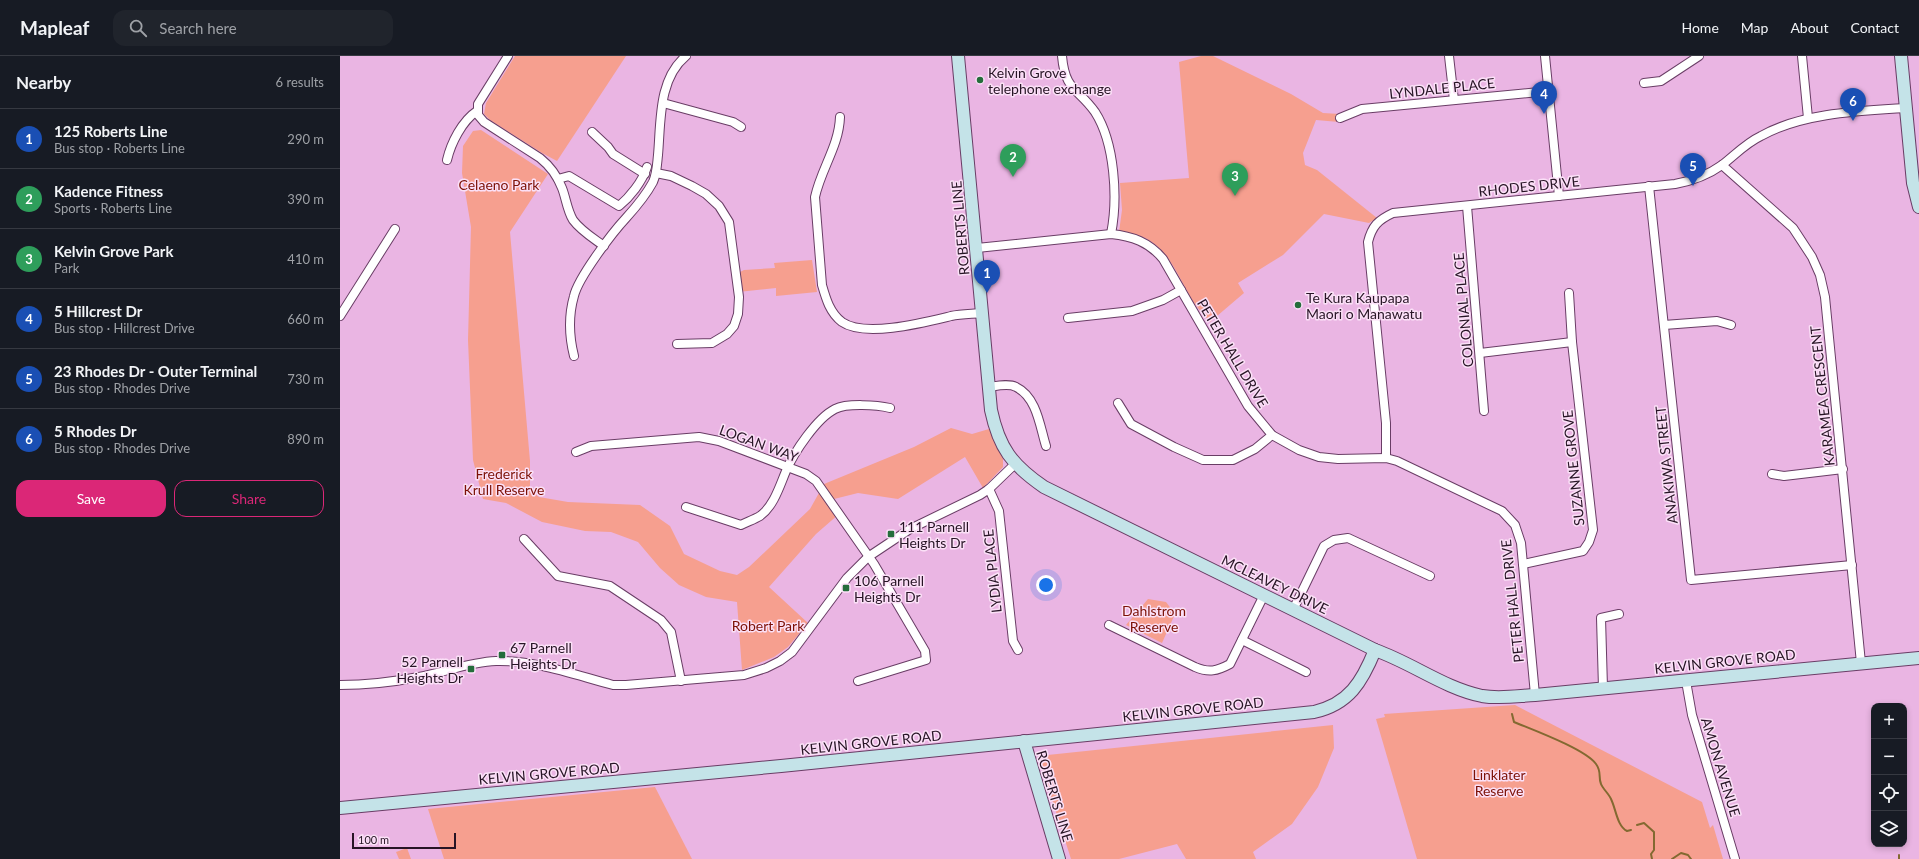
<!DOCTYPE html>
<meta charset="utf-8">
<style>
body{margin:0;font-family:Lato,sans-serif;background:#20242c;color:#f1f3f6}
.controls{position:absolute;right:12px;bottom:12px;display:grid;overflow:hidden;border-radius:8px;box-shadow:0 2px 6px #0003}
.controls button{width:36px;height:36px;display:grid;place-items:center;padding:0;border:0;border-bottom:1px solid #363941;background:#171b24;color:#f1f3f6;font:20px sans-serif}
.scale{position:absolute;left:12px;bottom:10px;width:104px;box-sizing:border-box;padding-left:4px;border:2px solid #271425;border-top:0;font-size:11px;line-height:14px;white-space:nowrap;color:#271425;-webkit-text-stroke:3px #fbe0f7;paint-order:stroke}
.you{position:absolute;left:706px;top:529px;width:14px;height:14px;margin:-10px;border:3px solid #fff;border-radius:50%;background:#1a73e8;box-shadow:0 0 0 6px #1a73e833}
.badge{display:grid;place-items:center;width:26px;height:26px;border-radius:50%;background:#db2777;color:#fff;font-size:13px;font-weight:700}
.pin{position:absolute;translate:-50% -33px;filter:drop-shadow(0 1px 2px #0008)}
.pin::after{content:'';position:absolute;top:21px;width:14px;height:12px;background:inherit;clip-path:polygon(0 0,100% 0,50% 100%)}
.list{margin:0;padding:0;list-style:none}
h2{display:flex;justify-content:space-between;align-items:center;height:52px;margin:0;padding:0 16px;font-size:17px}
h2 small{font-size:13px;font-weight:400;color:#9ea1a6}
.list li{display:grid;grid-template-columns:26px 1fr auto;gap:12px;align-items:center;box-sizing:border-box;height:60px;padding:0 16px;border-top:1px solid #363941}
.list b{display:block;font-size:15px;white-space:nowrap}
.list p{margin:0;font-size:13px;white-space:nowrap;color:#9ea1a6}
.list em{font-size:13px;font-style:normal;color:#9ea1a6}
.actions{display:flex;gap:8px;padding:12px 16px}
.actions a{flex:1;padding:9px 0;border:1px solid #db2777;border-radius:12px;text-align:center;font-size:14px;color:#db2777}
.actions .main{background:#db2777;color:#fff}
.icon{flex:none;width:22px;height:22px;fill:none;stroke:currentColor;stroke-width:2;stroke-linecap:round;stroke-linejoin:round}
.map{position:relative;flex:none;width:1579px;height:803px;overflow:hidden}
header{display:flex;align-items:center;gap:24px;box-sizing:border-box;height:56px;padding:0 20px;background:#171b24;border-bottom:1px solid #363941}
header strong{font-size:19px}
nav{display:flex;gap:22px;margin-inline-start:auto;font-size:14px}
.search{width:280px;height:36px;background:#20242c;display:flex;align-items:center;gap:10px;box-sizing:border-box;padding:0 14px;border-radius:12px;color:#9ea1a6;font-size:15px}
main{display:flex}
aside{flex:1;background:#171b24}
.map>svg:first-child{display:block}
.green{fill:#f69f8f}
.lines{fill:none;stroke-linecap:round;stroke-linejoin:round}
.stream{stroke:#836931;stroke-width:2}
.street-casing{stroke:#693d65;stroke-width:10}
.secondary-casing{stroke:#693d65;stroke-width:14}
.street{stroke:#fff;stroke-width:8}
.secondary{stroke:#c4e3e8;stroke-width:12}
.poi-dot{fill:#246d3b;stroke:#fbe0f7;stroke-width:1.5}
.labels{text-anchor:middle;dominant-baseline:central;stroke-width:3;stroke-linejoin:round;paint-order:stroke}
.poi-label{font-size:14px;fill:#271425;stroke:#fbe0f7;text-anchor:start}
.street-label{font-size:14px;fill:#271425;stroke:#fbe0f7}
.park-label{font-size:14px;fill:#7c1106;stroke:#fbe0f7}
</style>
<header>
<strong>Mapleaf</strong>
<div class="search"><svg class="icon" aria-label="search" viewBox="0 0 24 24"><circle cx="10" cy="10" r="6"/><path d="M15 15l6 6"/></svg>Search here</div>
<nav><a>Home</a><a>Map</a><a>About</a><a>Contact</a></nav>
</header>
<main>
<aside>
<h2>Nearby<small>6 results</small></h2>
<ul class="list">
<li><span class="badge" style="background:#1a4fb4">1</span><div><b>125 Roberts Line</b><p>Bus stop · Roberts Line</p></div><em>290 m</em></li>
<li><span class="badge" style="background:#2e9e5b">2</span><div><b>Kadence Fitness</b><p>Sports · Roberts Line</p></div><em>390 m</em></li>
<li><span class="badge" style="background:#2e9e5b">3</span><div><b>Kelvin Grove Park</b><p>Park</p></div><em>410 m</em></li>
<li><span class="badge" style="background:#1a4fb4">4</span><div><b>5 Hillcrest Dr</b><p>Bus stop · Hillcrest Drive</p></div><em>660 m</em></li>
<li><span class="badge" style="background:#1a4fb4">5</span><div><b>23 Rhodes Dr - Outer Terminal</b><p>Bus stop · Rhodes Drive</p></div><em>730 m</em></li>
<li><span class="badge" style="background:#1a4fb4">6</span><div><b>5 Rhodes Dr</b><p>Bus stop · Rhodes Drive</p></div><em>890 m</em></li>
</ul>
<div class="actions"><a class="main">Save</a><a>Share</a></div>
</aside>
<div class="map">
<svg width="1579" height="803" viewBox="0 0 1579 803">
<rect width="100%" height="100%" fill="#eab5e3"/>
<g class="green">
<path d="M 175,0 L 286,0 L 217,105 L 202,97 L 150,64 L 144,58 L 146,47 Z"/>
<path d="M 861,0 L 873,0 L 951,38 L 983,57 L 1000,58 L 999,66 L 976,64 L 963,97 L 965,109 L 977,114 L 1037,162 L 1029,167 L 984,158 L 943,199 L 898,227 L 904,237 L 870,266 C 865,260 859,254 854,247 C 833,213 825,178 779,176 L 782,154 L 780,127 L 849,122 L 839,6 Z"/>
<path d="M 141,74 L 208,118 L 170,176 L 190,405 L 190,434 L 199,441 L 228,446 L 300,449 L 330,470 L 344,498 L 380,515 L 397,519 L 409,511 L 470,453 L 484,428 L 574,391 L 611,372 L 632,378 L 649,373 L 663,403 L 663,411 L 643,432 L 625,401 L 558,443 L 518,437 L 490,444 L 499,458 L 476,478 L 429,531 L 468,567 L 448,591 L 434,601 L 402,614 L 397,546 L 366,541 L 339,529 L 320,512 L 298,486 L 271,476 L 245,475 L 202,466 L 166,447 L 143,443 L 133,404 L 128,284 L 131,171 L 122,117 L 123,90 L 133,75 Z"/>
<path d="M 472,204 L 477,236 L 436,240 L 436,232 L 398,236 L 396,218 L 404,214 L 435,212 L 434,207 Z"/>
<path d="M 808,543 L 826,546 L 835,558 L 822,587 L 786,569 Z"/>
<path d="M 1175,649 L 1362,746 L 1370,772 L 1373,769 L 1383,803 L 1077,803 L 1036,663 L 1045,661 L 1044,658 Z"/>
<path d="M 993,669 L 994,692 L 978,731 L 952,768 L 913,796 L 916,803 L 846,803 L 837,788 L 779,803 L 731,803 L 698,700 Z"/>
<path d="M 315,731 L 352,803 L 104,803 L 88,753 Z"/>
<path d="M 67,792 L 71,803 L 59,803 L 56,796 Z"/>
</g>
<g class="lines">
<g class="stream">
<path d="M 1172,658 L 1174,666 C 1193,674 1245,693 1256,708 C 1262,716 1258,721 1261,728 C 1263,733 1269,738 1271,743 C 1276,753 1277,770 1287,775 L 1291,774"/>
<path d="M 1297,769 L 1304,767 L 1314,776 L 1314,794 L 1311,798 L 1312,803"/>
<path d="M 1332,803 L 1341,797 L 1348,799 L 1351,803"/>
<path d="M 1559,803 L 1559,799"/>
</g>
<g class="street-casing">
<g id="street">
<path d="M 168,0 L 138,48 L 138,59 L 144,66 L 200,102 C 210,110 217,119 222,132 C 226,142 227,154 233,164 C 241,175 253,182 264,190"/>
<path d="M 722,0 C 725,35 738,32 755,56 C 775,87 778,143 771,178"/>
<path d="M 1109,0 L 1114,44"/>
<path d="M 1205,0 L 1219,140"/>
<path d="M 1462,0 L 1468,62"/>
<path d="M 1304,27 L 1321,25 L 1359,0"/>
<path d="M 323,47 L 393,66 L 401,71"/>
<path d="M 500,61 C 499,90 481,113 475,141 L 482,229 C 486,243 490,257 502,266 C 525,282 586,266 611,260 C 621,258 632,258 642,257"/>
<path d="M 1000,62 L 1022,53 L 1209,35"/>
<path d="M 252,76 L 268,91 L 273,98 L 305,118"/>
<path d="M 107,104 C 111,87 122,65 137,55"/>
<path d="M 1382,109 L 1453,172 L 1472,201 L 1480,219 L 1485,241 L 1521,607"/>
<path d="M 316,117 L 331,120 L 352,130 L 366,138 L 379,150 L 389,166 L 399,241 L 398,258 L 394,270 L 387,278 L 372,287 L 337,288"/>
<path d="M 218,123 L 229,120 L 279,150 C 290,141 302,126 307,111"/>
<path d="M 1309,130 L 1351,524 L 1512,509"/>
<path d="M 1127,150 L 1144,355"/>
<path d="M 637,192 L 771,178 C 792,180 809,186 823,203 L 908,350 L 932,379 L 959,394 L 979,401 L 998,403 L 1046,402 L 1057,405 L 1162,455 L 1175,469 L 1181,487 L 1195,639"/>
<path d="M 0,260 L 55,173"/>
<path d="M 728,262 L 792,255 L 823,244 L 841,234"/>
<path d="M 1324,269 L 1377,265 L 1391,269"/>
<path d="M 1140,297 L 1232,286"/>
<path d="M 234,300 C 229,280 228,261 234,240 C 238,222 272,177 286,162 C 296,151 306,139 313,126 C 317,117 317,108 318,99 C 321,66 318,23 346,0"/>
<path d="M 649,331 C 656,330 669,327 676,331 C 697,341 700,371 706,390"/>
<path d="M 778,347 L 791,368 L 834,391 L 863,404 L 893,404 L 915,393 L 932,379"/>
<path d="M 236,396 L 251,390 L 359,381 L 379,385 L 466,418 L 476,425 L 534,508 L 585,595 L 586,604 L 518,625"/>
<path d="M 1046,402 L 1046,367 L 1028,186 C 1032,170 1038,164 1053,157 L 1335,128 C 1352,125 1368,119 1382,109 C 1395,99 1406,87 1421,80 C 1462,57 1519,55 1566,52"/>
<path d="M 1432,418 L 1444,420 L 1503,413"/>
<path d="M 649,433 L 659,455 L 673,585 L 678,594"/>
<path d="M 346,451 L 401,469 C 407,466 415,463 420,460 C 434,450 440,429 446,415 C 454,396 477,362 495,353 C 507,347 537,349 550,352"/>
<path d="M 184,483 L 218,520 L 270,530 L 321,564 L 331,576 L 341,625"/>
<path d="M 1183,508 L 1243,495 L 1249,486 L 1253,474 L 1232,286 L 1229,237"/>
<path d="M 953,554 L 984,490 L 994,484 L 1008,482 L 1090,520"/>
<path d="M 769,569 L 855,611 C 869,617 877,615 890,608 L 924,539"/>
<path d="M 902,584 L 966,616"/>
<path d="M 1346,625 L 1352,659 L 1395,803"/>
<path d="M 0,629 C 26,629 53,626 79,621 C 105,616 130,606 156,605 C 195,604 235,619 273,629 L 286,629 L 404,619 L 426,612 L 440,605 L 452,596 L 507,522 L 528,501 L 570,473 L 640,439 L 649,433 L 674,409"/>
<path d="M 1263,632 L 1261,562 L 1279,558"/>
</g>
</g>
<g class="secondary-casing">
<g id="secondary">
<path d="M 618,0 L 651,354 C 659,392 672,409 704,431 L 1035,594 C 1072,607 1104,632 1142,640 C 1160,643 1177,640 1195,639 L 1579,602"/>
<path d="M 1561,0 L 1573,127 L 1579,151"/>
<path d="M 684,685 L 719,803"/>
<path d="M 0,752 L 441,710 L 974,656 C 1009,648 1022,626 1035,594"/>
</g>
</g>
<use href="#street" class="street"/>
<use href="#secondary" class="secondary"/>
</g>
<g class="poi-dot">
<circle cx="640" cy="24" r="4"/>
<circle cx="958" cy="249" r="4"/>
<rect x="547" y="474" width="8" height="8" rx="2"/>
<rect x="502" y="528" width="8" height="8" rx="2"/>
<rect x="158" y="595" width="8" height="8" rx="2"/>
<rect x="127" y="609" width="8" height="8" rx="2"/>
</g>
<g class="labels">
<g class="poi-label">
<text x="648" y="16">Kelvin Grove<tspan x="648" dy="16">telephone exchange</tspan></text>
<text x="966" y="241">Te Kura Kaupapa<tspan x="966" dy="16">Maori o Manawatu</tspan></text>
<text x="559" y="470">111 Parnell<tspan x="559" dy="16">Heights Dr</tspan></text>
<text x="514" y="524">106 Parnell<tspan x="514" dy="16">Heights Dr</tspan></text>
<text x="170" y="591">67 Parnell<tspan x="170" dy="16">Heights Dr</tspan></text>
<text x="123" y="605" text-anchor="end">52 Parnell<tspan x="123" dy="16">Heights Dr</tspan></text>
</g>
<g class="street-label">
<text transform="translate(1102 32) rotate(-6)">LYNDALE PLACE</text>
<text transform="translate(1189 130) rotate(-6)">RHODES DRIVE</text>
<text transform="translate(620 172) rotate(-95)">ROBERTS LINE</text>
<text transform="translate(1123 254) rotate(-95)">COLONIAL PLACE</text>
<text transform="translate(893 297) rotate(59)">PETER HALL DRIVE</text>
<text transform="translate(1482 340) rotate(-96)">KARAMEA CRESCENT</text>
<text transform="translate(419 387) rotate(20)">LOGAN WAY</text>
<text transform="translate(1326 409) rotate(-96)">ANAKIWA STREET</text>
<text transform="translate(1233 412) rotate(-96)">SUZANNE GROVE</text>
<text transform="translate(652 515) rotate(-96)">LYDIA PLACE</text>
<text transform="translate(935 528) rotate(26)">MCLEAVEY DRIVE</text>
<text transform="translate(1172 545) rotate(-96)">PETER HALL DRIVE</text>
<text transform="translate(1385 605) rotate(-6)">KELVIN GROVE ROAD</text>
<text transform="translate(853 653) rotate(-6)">KELVIN GROVE ROAD</text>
<text transform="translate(531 686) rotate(-6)">KELVIN GROVE ROAD</text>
<text transform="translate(1381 711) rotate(73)">AMON AVENUE</text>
<text transform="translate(209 717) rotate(-5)">KELVIN GROVE ROAD</text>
<text transform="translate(715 740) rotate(73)">ROBERTS LINE</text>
</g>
<g class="park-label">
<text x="159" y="128">Celaeno Park</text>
<text x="164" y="417">Frederick<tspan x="164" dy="16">Krull Reserve</tspan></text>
<text x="814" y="554">Dahlstrom<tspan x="814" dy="16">Reserve</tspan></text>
<text x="428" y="569">Robert Park</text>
<text x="1159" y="718">Linklater<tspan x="1159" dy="16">Reserve</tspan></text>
</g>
</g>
</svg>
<div class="controls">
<button>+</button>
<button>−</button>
<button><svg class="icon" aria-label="locate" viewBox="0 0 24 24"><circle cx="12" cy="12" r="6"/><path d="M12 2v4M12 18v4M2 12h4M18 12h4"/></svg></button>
<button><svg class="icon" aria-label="layers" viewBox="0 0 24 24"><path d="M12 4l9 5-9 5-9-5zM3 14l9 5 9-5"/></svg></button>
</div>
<div class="scale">100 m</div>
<div class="you"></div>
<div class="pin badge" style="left:647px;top:237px;background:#1a4fb4">1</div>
<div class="pin badge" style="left:673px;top:121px;background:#2e9e5b">2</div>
<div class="pin badge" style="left:895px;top:140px;background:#2e9e5b">3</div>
<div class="pin badge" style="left:1204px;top:58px;background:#1a4fb4">4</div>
<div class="pin badge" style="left:1353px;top:130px;background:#1a4fb4">5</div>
<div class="pin badge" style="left:1513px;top:65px;background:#1a4fb4">6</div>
</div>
</main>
